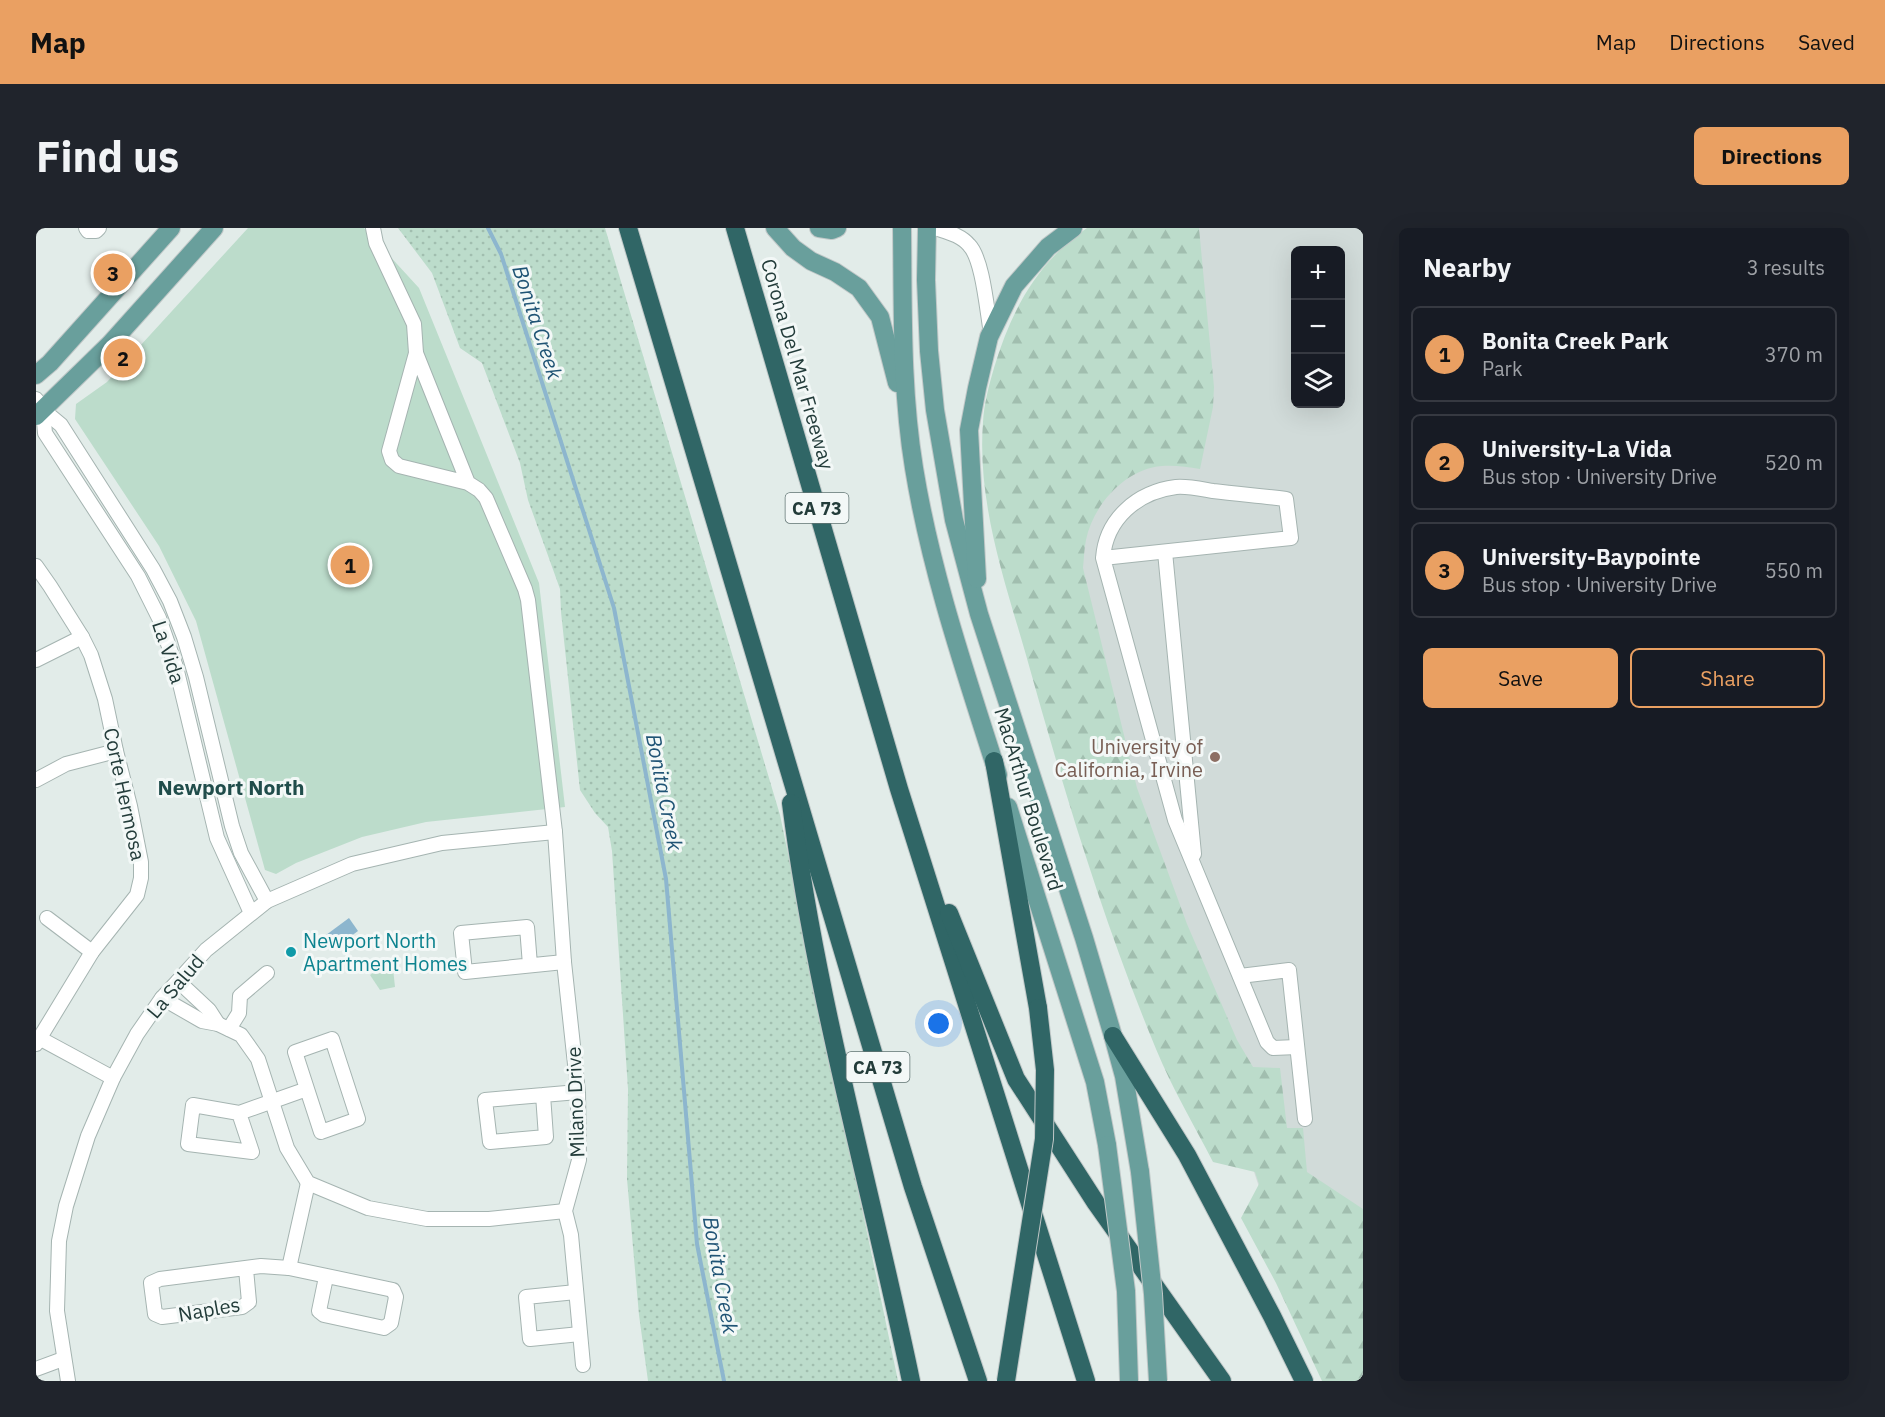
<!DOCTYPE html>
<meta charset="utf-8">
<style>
body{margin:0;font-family:"IBM Plex Sans",sans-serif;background:#20242c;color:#f1f3f6}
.controls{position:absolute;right:18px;top:18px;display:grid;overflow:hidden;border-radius:9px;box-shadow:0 6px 24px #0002}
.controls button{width:54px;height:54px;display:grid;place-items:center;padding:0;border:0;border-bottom:2px solid #363941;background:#171b24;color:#f1f3f6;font:30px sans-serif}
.you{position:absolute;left:903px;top:796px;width:21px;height:21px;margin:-15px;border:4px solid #fff;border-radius:50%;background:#1a73e8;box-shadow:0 0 0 9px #1a73e833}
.badge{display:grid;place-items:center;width:39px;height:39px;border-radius:50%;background:#eaa062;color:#111;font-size:20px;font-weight:700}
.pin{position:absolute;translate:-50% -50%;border:3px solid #fff;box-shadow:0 2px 6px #0006}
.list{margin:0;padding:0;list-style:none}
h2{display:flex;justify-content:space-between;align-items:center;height:78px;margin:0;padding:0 24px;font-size:26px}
h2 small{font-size:20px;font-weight:400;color:#9ea1a6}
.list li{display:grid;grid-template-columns:39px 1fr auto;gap:18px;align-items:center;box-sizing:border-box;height:96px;margin:0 12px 12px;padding:0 12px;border:2px solid #363941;border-radius:9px}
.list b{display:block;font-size:22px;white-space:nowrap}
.list p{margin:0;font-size:20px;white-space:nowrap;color:#9ea1a6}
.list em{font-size:20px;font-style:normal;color:#9ea1a6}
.actions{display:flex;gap:12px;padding:18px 24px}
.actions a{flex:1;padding:14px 0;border:2px solid #eaa062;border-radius:9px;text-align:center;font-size:21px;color:#eaa062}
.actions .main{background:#eaa062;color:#111}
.icon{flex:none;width:33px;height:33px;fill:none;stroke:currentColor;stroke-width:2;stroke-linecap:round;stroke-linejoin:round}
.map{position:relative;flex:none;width:1327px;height:1153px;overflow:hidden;border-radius:9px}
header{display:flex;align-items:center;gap:36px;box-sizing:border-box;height:84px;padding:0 30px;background:#eaa062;color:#111}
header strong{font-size:28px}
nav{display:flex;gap:33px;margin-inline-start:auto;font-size:21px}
.intro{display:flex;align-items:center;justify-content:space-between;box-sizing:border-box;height:144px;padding:0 36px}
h1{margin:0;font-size:42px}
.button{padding:15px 27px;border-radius:9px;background:#eaa062;color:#111;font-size:21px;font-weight:700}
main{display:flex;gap:36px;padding:0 36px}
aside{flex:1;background:#171b24;border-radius:9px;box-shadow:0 6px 24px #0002}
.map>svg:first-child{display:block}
.built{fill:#d1dbd9;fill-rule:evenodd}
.grass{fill:url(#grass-dots)}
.forest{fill:url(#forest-firs)}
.park{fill:#bcdccb}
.water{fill:#8db6ce}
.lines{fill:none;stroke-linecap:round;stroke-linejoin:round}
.stream{stroke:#8db6ce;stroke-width:4}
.minor-casing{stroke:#a5b4b1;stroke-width:16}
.major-casing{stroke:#c1c8c8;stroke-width:20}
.highway-casing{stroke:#c1c8c8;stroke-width:20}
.minor{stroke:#fff;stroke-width:14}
.major{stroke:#699f9c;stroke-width:18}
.highway{stroke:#306666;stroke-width:18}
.major-bridge-casing{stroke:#c1c8c8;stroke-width:20;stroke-linecap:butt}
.highway-bridge-casing{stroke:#c1c8c8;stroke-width:20;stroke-linecap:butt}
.major-bridge{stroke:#699f9c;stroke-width:18}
.highway-bridge{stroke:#306666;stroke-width:18}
.education-dot{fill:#8d6e63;stroke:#f3f8f7;stroke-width:2}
.culture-dot{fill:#0f9aa8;stroke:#f3f8f7;stroke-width:2}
.labels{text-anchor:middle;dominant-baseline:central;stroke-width:6;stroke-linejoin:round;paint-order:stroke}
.shield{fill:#f3f8f7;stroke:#617473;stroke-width:1.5}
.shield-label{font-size:18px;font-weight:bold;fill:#233c3a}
.street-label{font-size:20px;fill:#233c3a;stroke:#f3f8f7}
.education-label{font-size:20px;fill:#785e54;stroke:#f3f8f7;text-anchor:end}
.culture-label{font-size:20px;fill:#0d838f;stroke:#f3f8f7;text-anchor:start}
.water-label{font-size:21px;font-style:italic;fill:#205475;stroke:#f3f8f7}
.neighbourhood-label{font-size:21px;font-weight:bold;fill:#204d4b;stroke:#f3f8f7}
</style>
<header>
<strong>Map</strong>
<nav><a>Map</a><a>Directions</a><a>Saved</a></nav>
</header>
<div class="intro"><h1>Find us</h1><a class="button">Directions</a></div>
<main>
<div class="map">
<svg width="1327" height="1153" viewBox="0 0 1327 1153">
<defs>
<pattern id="grass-dots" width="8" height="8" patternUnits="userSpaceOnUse" patternTransform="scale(1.5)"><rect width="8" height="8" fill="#bcdccb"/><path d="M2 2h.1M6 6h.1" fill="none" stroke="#a1beaf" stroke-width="1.8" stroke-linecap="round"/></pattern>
<pattern id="forest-firs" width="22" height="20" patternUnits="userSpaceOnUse" patternTransform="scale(1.5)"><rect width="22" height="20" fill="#bcdccb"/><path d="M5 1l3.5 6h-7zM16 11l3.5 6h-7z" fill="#a1beaf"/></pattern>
</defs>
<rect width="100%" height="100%" fill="#e2ece9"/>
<path class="built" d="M 1063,0 L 1327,0 L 1327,1153 L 1224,962 L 1217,941 L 996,409 ZM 1260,22 L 1304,22 L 1304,176 L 1260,176 Z"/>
<path class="grass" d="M 362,0 L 569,0 L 744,587 L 862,1153 L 612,1153 L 603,1087 L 591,951 L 592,861 L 576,623 L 572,599 L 559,585 L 544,562 L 525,384 L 524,361 L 492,272 L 484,235 L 446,135 L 424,120 L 396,45 Z"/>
<path class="forest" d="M 1051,0 L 1163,0 L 1178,159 L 1177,179 L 1164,241 C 1151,239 1139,237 1126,238 C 1089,241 1057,277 1050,312 C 1048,321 1048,331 1047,340 L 1101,560 L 1151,696 L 1201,812 L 1217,839 L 1244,840 L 1251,900 L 1267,900 L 1271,944 L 1327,981 L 1327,1153 L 1286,1153 L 1240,1055 L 1205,990 L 1223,956 L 1219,944 L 1177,934 C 1158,897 1136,860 1120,821 C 1067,693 1027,560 990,427 C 968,351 941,274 947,194 C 948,176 953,157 958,140 C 975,83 1001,34 1051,0 Z"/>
<g class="park">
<path d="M 212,0 L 328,0 L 383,60 L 503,355 L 529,579 L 390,594 L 326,609 L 260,635 L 240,646 L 229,642 L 160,393 L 123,318 L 39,191 L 40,176 L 71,154 Z"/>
<path d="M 356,731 L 359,759 L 344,762 L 334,747 Z"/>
</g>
<path class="water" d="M 313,690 L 322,703 L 295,723 L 286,710 Z"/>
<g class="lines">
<path class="stream" d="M 452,0 L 465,26 L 578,380 L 630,651 L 661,1016 L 688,1153"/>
<g class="minor-casing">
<g id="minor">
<path d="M 50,0 L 52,3 L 60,3 L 63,0"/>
<path d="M 337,0 L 340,15 L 378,96 L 380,125"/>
<path d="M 899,0 C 911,4 925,7 933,17 C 947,31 951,84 955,105"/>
<path d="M 0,171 L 7,182 L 25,197 L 117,341 L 134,373 L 148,409 L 160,449 L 196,598 L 205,625 L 231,673"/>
<path d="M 7,182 L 9,205 L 102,348 L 123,390 L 140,439 L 181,610 L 215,685"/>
<path d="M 432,255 L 363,238 L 356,232 L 353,223 L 380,125 L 432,255 L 443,262 L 450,270 L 489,361 L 492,372 L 519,604 L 528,734 L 542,864 L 543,932 L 529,983 L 535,1007 L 547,1137"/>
<path d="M 1129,324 L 1158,626"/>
<path d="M 1067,330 L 1255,310 L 1250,271 C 1226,268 1201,266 1177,263 C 1165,261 1152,258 1140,259 C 1101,264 1070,291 1067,330 L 1139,592 L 1231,814 L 1237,820 L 1261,819"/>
<path d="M 0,338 L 14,358 L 46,409 L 55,427 L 69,471 L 80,523 L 94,578 L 105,634 L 105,650 L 101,667 L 56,724 L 0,816"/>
<path d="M 0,432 L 46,409"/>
<path d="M 0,552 L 30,536 L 80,523"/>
<path d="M 11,690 L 56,724"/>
<path d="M 494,737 L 491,699 L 425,705 L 429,744 L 528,734"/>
<path d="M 1204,748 L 1253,742 L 1269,891"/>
<path d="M 142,753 L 173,782 L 182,796"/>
<path d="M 126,770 L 166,793 L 182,796 L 205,807 L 222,831 L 251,920 L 272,955 L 332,980 L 391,991 L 453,991 L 529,983"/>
<path d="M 193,801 L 203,785 L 204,768 L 231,745"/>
<path d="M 3,810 L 77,850"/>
<path d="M 507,867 L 510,909 L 454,914 L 449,872 L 542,864"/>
<path d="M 203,885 L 216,924 L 152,916 L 157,877 L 203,885 L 271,861 L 285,904 L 322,891 L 296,811 L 259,824 L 271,861"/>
<path d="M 253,1040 L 272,955"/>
<path d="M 210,1041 L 213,1074 L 206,1079 L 126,1089 L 119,1086 L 115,1055 L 124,1051 L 225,1038 L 253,1040 L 357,1062 L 360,1069 L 355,1095 L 348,1100 L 288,1087 L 283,1083 L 290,1049"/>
<path d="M 540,1064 L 490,1069 L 494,1111 L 544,1106"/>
<path d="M 0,1141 L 27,1131"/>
<path d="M 32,1153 L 21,1083 L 23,1013 L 30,978 L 52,908 L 77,850 L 101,806 L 126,770 L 142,753 L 170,722 L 231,673 L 316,636 L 406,615 L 519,604"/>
</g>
</g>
<g class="major-casing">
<g id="major">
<path d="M 739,0 L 757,20 L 775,33 L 799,44 L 823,60 L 844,89 L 861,155"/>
<path d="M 783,0 L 796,2 L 801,0"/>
<path d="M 866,0 C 867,80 865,161 878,240 C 895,345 930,446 962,547"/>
<path d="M 891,0 L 890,52 L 893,123 L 899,182 L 918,292 L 943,386 L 1048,710 L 1077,808 L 1088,848 L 1104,944"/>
<path d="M 0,147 L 14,135 L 135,0"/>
<path d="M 0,188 L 74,116 L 178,0"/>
<path d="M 941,351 L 933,202 L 941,160 L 953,109 L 978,58 L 1012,19 L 1037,0"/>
<path d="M 972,579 L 1059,854 L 1071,917"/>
</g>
</g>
<g class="highway-casing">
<g id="highway">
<path d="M 592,0 L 877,959 L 942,1153"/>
<path d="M 699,0 L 863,561 L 1050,1153"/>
<path d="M 958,533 L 1002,780"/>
<path d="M 755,575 C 780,771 835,960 875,1153"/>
<path d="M 913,685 L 980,851 L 1060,975 L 1186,1153"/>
<path d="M 1077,808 L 1151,927 L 1236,1088 L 1268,1153"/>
</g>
</g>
<use href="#minor" class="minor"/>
<use href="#major" class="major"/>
<use href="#highway" class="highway"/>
<g class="major-bridge-casing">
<g id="major-bridge">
<path d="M 1071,917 L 1090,1063 L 1093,1153"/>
<path d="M 1104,944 L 1117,1066 L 1122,1153"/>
</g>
</g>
<g class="highway-bridge-casing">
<path id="highway-bridge" d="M 970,1153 L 1008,911 L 1009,842 L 1002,780"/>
</g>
<use href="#major-bridge" class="major-bridge"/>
<use href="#highway-bridge" class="highway-bridge"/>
</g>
<circle class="education-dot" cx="1179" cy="529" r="6"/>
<circle class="culture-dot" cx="255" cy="724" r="6"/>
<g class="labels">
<g class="shield">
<rect x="749.5" y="265" width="63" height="30" rx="4.5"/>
<rect x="810.5" y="824" width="63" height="30" rx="4.5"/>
</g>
<g class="shield-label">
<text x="781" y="280">CA 73</text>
<text x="842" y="839">CA 73</text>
</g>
<g class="street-label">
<text transform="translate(762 136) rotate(74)">Corona Del Mar Freeway</text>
<text transform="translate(133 424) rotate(72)">La Vida</text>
<text transform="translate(89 566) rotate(78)">Corte Hermosa</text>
<text transform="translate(993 571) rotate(73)">MacArthur Boulevard</text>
<text transform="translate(139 758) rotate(-50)">La Salud</text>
<text transform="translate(539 874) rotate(-92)">Milano Drive</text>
<text transform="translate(173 1081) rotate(-10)">Naples</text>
</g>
<g class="education-label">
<text x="1167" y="518">University of<tspan x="1167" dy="23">California, Irvine</tspan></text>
</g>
<g class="culture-label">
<text x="267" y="712">Newport North<tspan x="267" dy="23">Apartment Homes</tspan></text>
</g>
<g class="water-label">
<text transform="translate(502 94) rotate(72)">Bonita Creek</text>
<text transform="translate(629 564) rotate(79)">Bonita Creek</text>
<text transform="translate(685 1047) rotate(80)">Bonita Creek</text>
</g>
<g class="neighbourhood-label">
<text x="195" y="559">Newport North</text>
</g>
</g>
</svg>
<div class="controls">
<button>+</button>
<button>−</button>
<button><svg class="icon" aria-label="layers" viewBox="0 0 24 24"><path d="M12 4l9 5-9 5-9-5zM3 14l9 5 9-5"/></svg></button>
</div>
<div class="you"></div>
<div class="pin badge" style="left:314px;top:337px">1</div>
<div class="pin badge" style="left:87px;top:130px">2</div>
<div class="pin badge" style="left:77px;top:45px">3</div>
</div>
<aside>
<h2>Nearby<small>3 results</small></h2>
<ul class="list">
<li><span class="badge">1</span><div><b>Bonita Creek Park</b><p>Park</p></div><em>370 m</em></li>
<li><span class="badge">2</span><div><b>University-La Vida</b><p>Bus stop · University Drive</p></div><em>520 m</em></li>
<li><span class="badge">3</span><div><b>University-Baypointe</b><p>Bus stop · University Drive</p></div><em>550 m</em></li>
</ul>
<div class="actions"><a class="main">Save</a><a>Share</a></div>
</aside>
</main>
